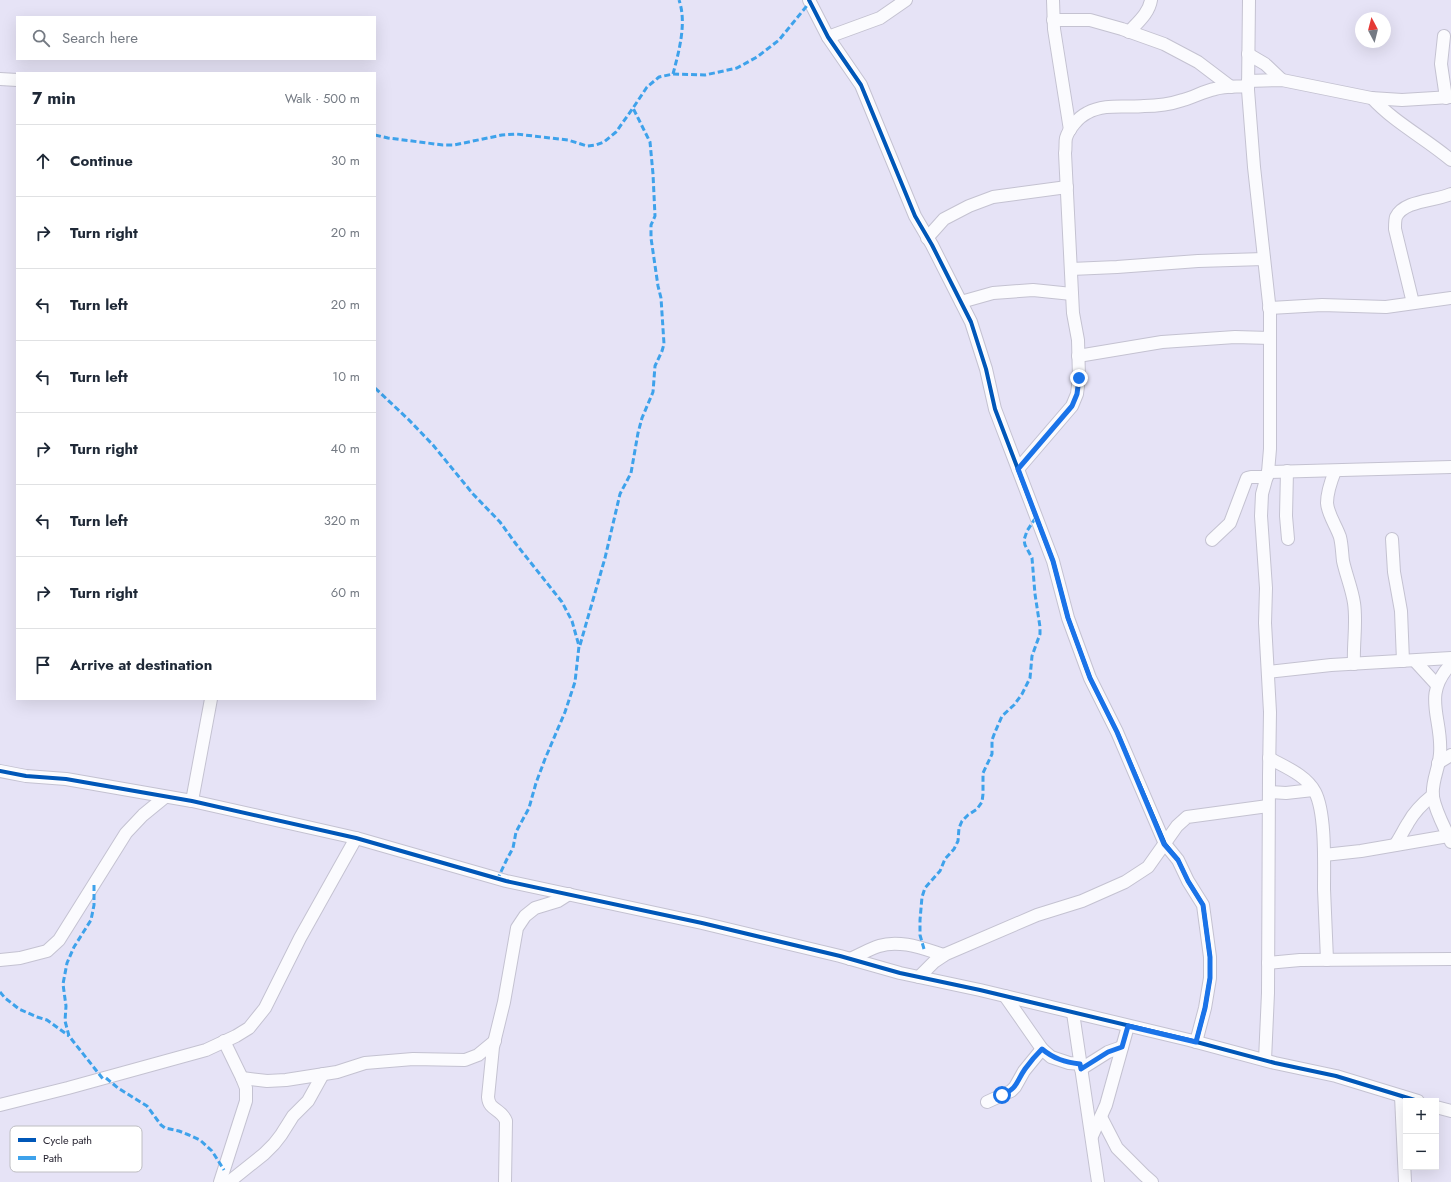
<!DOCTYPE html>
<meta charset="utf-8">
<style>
body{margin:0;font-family:Jost,sans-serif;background:#f6f6f7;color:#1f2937}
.controls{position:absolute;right:12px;bottom:12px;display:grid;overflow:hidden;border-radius:0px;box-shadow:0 4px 16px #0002}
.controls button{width:36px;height:36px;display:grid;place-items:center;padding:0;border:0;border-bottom:1px solid #e0e1e3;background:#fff;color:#1f2937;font:20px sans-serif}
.compass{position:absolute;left:1355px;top:12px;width:36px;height:36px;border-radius:50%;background:#fff;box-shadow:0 4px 16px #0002;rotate:353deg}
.stop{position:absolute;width:12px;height:12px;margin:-9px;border:3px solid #1a73e8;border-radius:50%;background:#fff}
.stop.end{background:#1a73e8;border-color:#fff;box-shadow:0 1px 4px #0008}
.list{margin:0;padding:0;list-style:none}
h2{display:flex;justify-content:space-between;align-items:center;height:52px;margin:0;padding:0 16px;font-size:17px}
h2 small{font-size:13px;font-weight:400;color:#747a83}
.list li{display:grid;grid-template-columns:26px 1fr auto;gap:12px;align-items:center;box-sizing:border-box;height:72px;padding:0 16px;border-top:1px solid #e0e1e3}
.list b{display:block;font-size:15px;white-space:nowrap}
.list em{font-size:13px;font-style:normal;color:#747a83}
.icon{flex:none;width:22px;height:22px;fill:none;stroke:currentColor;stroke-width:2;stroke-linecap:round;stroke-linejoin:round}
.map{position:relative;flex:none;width:1451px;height:1182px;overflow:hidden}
.search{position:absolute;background:#fff;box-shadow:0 4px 16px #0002;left:16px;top:16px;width:360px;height:44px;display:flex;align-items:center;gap:10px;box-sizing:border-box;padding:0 14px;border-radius:0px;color:#747a83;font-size:15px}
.panel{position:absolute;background:#fff;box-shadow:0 4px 16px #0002;left:16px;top:72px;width:360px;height:628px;border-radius:0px}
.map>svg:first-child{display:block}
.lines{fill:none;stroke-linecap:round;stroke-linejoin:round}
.minor-casing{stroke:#c4c2d1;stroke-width:14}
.minor{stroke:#fbfbfe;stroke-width:12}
.quiet{stroke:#3ea2eb;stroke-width:3;stroke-dasharray:6 3;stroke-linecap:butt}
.cycleway-casing{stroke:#fff;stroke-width:6}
.cycleway{stroke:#0057b8;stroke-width:4}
.route{stroke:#1a73e8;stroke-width:5}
.key{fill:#fff;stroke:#bebec2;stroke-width:1}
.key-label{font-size:11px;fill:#282532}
</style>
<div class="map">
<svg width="1451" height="1182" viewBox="0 0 1451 1182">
<rect width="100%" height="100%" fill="#e6e3f6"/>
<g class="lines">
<g class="minor-casing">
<g id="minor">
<path d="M 809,0 L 828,37 L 861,85 L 915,216 L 932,245 L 971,322 L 986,369 L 995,409 L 1053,561 L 1068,618 L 1090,678 L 1117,732 L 1165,844 L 1178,860 L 1188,881 L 1203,905 L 1210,957 L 1210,978 L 1205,1008 L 1196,1042"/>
<path d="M 1053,0 L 1054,29 L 1070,130"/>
<path d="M 1249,0 L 1248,90 L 1254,167 L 1270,312 L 1270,449 L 1268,472 L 1262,494 L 1261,516 L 1266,588 L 1265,623 L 1270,712 L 1269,776 L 1268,993 L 1265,1060"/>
<path d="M 1053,20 L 1090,20 L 1122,29 L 1164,44 L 1198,62 L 1231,87"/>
<path d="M 1129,32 C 1138,22 1149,13 1151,0"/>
<path d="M 1444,36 L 1441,64 L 1446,98"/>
<path d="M 828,37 L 880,18 L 906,0"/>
<path d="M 1248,54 L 1265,64 L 1282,80"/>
<path d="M 0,79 L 17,80"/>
<path d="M 1248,81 L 1282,80 L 1371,98 L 1402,100 L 1451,97"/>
<path d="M 1372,98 C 1395,123 1425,138 1451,160"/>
<path d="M 927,238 L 944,219 L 969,206 L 993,197 L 1067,187"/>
<path d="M 1071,269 L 1117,267 L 1198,261 L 1264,259"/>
<path d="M 961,302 L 993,293 L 1033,290 L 1072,294"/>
<path d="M 1413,303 L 1395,229 C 1395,226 1395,220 1396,217 C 1404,200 1436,201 1451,194"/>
<path d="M 1269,308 L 1322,305 L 1386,307 L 1451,298"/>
<path d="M 1078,356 L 1162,342 L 1235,337 L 1270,338"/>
<path d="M 1018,469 L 1072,406 L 1077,394 L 1079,378 L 1078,340 L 1073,313 L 1065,153 C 1066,148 1065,142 1066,138 C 1069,128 1079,117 1087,113 C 1105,103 1125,108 1144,106 C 1157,106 1171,104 1183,100 C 1194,97 1204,91 1215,89 C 1225,86 1237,87 1248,86"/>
<path d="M 1287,471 L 1286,516 L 1288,539"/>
<path d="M 1335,471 C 1331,481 1327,492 1327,503 C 1328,515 1336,525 1340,537 C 1342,545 1342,553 1343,561 C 1346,575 1352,589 1354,603 C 1357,623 1353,643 1354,664"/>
<path d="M 1268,472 L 1451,467"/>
<path d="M 1392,539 L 1394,572 L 1401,611 L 1403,661"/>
<path d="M 1212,540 L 1230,523 L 1247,478 L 1251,477 L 1267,477"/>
<path d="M 1415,661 L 1437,685"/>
<path d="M 1451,664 C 1421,696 1443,718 1440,754 C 1439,769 1431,782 1433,797 C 1436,813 1445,828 1451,842"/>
<path d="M 1268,672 L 1331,665 L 1451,658"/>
<path d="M 1269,758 C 1285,767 1306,775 1315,792 C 1326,813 1324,865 1324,889 C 1325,913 1326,936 1327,960"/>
<path d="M 1438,763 L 1451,755"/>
<path d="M 0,771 L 26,776 L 66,779 L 192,801 L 356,838 L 506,881 L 702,923 L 840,956 L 900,973 L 980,990 L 1189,1040 L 1275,1063 L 1336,1076 L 1418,1101"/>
<path d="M 1269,792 L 1286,793 L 1313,790"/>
<path d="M 192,801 L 211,699"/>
<path d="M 1395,845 C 1400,838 1403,831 1408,823 C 1414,812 1423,803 1433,795"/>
<path d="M 1324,855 L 1361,851 L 1448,836"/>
<path d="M 850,959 C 860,955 869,949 879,946 C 900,939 924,949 944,955"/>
<path d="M 0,960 L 20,958 L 47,951 L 59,940 L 126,833 L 143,815 L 165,797"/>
<path d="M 1268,963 L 1300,960 L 1451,959"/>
<path d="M 919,977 L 934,962 L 946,954 L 1037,915 L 1082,901 L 1125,882 L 1148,867 L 1177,826 L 1187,817 L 1268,806"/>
<path d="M 1005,996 L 1042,1049 L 1051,1057 L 1069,1063 L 1081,1064"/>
<path d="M 1073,1013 L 1098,1182"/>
<path d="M 1081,1069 L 1108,1052 L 1122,1047"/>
<path d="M 242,1078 L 267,1081 L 286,1080 L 337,1072 L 365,1063 L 413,1059 L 465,1060 L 478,1055 L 495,1041"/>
<path d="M 1401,1096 L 1405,1182"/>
<path d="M 987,1102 L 1011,1091 L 1015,1087 L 1024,1071 L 1042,1049"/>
<path d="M 0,1105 L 68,1088 L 206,1050 L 236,1036 L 249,1028 L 265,1008 L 300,938 L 356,838"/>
<path d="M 1436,1107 L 1451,1111"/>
<path d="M 1101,1117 L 1117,1148 L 1144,1175 L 1152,1182"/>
<path d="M 1092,1136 L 1106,1105 L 1128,1026"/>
<path d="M 220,1182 L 246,1101 L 246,1088 L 242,1078 L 224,1041"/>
<path d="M 229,1182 L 264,1154 L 274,1144 L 281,1135 L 293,1116 L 308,1101 L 323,1074"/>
<path d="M 505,1182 L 506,1121 C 501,1108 489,1111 488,1097 L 493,1047 L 504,1002 L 517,928 L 525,916 L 535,908 L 558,901 L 569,894"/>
</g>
</g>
<use href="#minor" class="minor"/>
<g class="quiet">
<path d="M 673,74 C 679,51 687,23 679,0"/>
<path d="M 375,135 L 388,138 L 443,145 L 454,145 L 502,135 L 516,134 L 568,140 L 587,146 L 596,145 L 604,142 L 616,132 L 633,108 L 647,87 L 659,77 L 673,74 L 705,75 L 737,68 L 757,57 L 779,40 L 810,2"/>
<path d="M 375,388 L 409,420 L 433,445 L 473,494 L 500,522 L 516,544 L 562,602 L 572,621 L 579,646 L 575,682 L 565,712 L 545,759 L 536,783 L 529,808 L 516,832 L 513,848 L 507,859 L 498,878"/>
<path d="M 580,645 L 605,558 L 620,494 L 631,473 L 638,433 L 642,418 L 653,392 L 655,366 L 662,351 L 664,344 L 661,298 L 658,286 L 651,238 L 651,225 L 655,216 L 653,174 L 650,142 L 633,108"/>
<path d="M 94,885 L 94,905 L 91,920 L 74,947 L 67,963 L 63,984 L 66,1006 L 65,1021 L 69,1036 L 103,1079"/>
<path d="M 924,949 L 920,935 L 920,920 L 922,897 L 925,888 L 940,871 L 945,859 L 954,849 L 958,841 L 959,828 L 962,821 L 968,815 L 977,809 L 982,802 L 983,794 L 983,773 L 992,754 L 992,740 L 995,732 L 1002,716 L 1014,705 L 1022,694 L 1030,678 L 1032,656 L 1040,634 L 1040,627 L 1035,594 L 1032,558 L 1025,545 L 1024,540 L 1027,531 L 1036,517"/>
<path d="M 0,992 L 5,998 L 19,1009 L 37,1017 L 47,1020 L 69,1036"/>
<path d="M 106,1078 L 118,1088 L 147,1106 L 161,1125 L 165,1128 L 179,1131 L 189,1135 L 200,1140 L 212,1151 L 224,1170"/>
</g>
<g class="cycleway-casing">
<g id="cycleway">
<path d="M 809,0 L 828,37 L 861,85 L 915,216 L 932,245 L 971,322 L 986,369 L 995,409 L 1053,561 L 1068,618 L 1090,678 L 1117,732 L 1165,844 L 1178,860 L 1188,881 L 1203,905 L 1210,957 L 1210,978 L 1205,1008 L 1196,1042"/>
<path d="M 0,771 L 26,776 L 66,779 L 192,801 L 356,838 L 506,881 L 702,923 L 840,956 L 900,973 L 980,990 L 1189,1040 L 1275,1063 L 1336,1076 L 1418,1101"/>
</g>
</g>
<use href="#cycleway" class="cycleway"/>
</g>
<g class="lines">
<path class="route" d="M 1002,1095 C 1018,1088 1016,1082 1025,1069 C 1030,1062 1036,1055 1042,1049 C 1054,1059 1065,1062 1080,1064 L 1081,1069 L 1108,1052 L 1122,1047 L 1128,1026 L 1196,1042 L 1205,1008 L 1210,978 L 1210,957 L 1203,905 L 1188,881 L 1178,860 L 1164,844 L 1117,732 L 1090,678 L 1068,618 L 1053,561 L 1018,469 L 1072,406 L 1077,394 L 1079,378"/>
</g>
<rect x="10" y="1126" width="132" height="46" rx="6" class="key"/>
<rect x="18" y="1138" width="18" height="4" fill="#0057b8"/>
<rect x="18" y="1156" width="18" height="4" fill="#3ea2eb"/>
<g class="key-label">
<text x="43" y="1144">Cycle path</text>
<text x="43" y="1162">Path</text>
</g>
</svg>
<div class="controls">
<button>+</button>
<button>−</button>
</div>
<svg class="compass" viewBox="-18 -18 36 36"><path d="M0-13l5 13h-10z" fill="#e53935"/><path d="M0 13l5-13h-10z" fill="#747a83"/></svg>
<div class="stop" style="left:1002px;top:1095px"></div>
<div class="stop end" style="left:1079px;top:378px"></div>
<div class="search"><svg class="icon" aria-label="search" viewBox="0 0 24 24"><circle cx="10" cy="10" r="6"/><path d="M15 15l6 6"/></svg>Search here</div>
<section class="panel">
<h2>7 min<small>Walk · 500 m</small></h2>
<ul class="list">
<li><svg class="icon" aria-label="ahead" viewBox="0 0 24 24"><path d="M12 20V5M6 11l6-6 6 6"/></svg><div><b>Continue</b></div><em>30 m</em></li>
<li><svg class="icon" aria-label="right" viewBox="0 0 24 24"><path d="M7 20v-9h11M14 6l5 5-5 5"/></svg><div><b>Turn right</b></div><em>20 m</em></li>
<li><svg class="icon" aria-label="left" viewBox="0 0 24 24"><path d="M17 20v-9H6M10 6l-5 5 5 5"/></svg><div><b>Turn left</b></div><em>20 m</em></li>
<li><svg class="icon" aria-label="left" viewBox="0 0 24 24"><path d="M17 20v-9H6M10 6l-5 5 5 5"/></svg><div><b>Turn left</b></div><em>10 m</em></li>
<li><svg class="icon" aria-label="right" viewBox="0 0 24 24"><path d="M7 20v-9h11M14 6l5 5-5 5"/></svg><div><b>Turn right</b></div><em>40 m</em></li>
<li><svg class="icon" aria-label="left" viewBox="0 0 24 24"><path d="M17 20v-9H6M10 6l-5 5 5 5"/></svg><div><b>Turn left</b></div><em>320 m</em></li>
<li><svg class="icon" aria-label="right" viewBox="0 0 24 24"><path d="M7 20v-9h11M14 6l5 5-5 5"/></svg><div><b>Turn right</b></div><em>60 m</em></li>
<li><svg class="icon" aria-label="arrive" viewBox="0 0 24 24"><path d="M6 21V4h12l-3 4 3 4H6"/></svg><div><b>Arrive at destination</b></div></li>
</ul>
</section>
</div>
